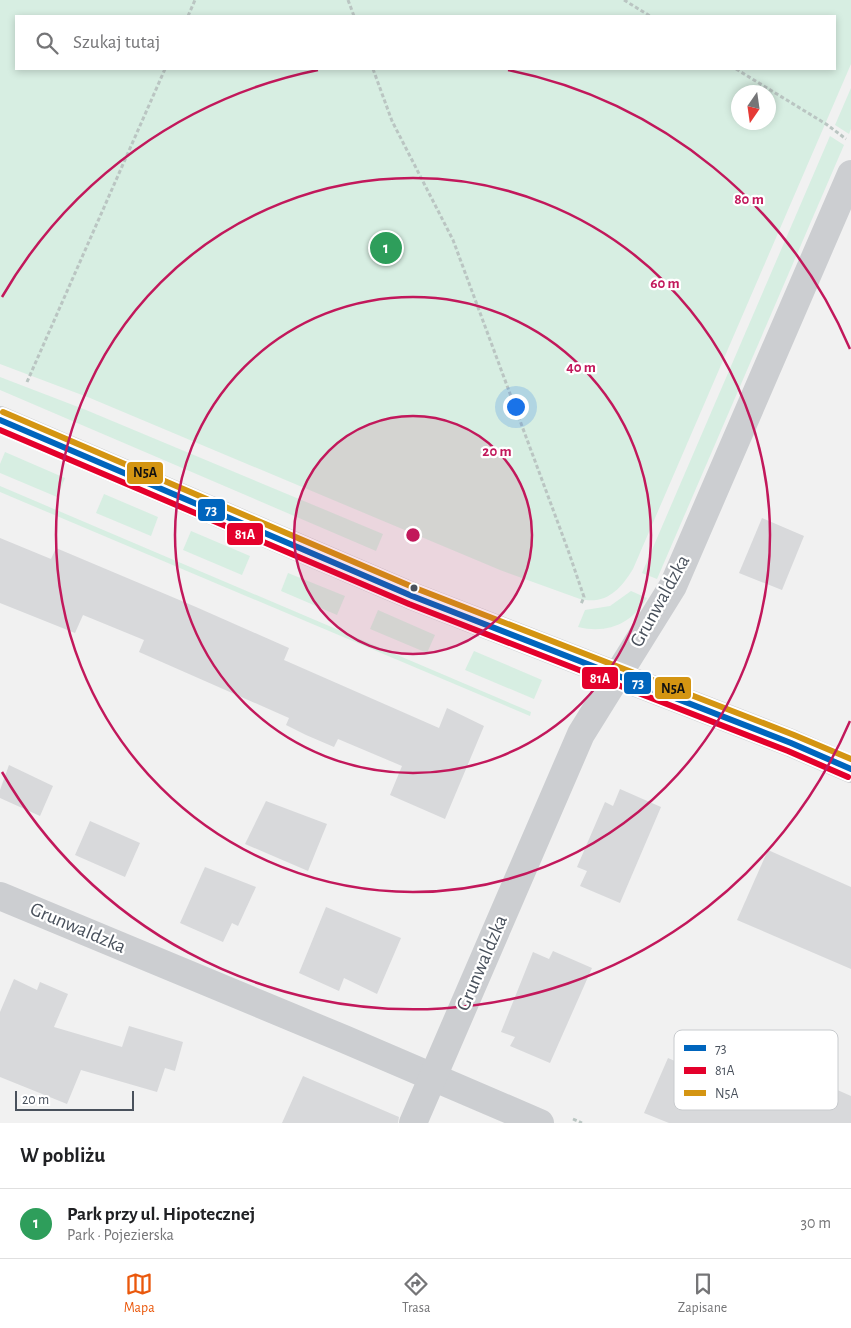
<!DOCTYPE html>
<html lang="pl">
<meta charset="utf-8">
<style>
body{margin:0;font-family:"Alegreya Sans",sans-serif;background:#f2f2f2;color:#202124}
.compass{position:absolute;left:731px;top:85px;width:45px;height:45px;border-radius:50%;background:#fff;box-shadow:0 2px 8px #0003;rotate:193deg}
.scale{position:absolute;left:15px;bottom:12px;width:119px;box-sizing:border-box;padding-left:5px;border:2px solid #49515c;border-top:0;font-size:14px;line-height:18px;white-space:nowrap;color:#49515c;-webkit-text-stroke:4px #fff;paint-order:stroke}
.you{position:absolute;left:515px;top:406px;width:18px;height:18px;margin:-12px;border:4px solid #fff;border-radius:50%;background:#1a73e8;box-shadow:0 0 0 8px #1a73e833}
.badge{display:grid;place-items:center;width:32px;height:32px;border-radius:50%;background:#ea580c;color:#fff;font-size:16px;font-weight:700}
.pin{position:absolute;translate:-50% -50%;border:2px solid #fff;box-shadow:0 1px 5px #0006}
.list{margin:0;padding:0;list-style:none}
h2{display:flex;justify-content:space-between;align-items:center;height:65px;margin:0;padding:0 20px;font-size:21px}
h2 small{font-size:16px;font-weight:400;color:#757577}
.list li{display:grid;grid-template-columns:32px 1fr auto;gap:15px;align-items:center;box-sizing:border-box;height:70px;padding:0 20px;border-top:1px solid #e0e0e0}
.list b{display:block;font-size:19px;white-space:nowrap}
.list p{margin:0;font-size:16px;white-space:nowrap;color:#757577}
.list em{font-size:16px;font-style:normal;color:#757577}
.icon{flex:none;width:28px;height:28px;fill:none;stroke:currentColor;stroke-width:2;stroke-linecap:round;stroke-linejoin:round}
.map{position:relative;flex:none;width:851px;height:1123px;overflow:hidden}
.search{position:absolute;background:#fff;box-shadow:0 2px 8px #0003;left:15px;right:15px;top:15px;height:55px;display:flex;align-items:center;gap:12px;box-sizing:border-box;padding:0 18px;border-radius:0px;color:#757577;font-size:19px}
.sheet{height:135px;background:#fff}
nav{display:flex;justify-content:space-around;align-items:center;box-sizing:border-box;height:70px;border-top:1px solid #e0e0e0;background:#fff;font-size:14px;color:#757577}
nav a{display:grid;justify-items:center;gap:2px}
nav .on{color:#ea580c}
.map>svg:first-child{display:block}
.green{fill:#d7eee2;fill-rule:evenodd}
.building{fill:#d8d9db}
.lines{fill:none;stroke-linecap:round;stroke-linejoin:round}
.path{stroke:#bac5c2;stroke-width:3;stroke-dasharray:4 2.5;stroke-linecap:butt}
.minor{stroke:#ccced1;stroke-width:28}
.tertiary{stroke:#ccced1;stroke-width:28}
.bus-1-casing{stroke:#fff;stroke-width:10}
.bus-2-casing{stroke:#fff;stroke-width:10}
.bus-3-casing{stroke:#fff;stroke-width:10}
.bus-1{stroke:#0065bd;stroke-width:6}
.bus-2{stroke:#e4002b;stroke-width:6}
.bus-3{stroke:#d49512;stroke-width:6}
.ring{fill:none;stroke:#c2185b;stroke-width:2.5}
.bus-dot{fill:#49515c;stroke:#fff;stroke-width:2}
.labels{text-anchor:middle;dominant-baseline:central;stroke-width:4.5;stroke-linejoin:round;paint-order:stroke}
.street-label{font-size:20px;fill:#49515c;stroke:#fff}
.key{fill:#fff;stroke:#c8cbce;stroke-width:1}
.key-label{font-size:14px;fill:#49515c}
.centre{fill:#c2185b;stroke:#fff;stroke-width:2.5}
.ring-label{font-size:15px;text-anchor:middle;font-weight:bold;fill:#c2185b;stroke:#fff;stroke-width:4.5;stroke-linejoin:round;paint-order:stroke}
.line-badge{stroke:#fff;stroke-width:2}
.badge-label{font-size:14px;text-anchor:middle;font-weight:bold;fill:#fff}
.pale-badge-label{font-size:14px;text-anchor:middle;font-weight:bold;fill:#111}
</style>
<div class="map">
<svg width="851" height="1123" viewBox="0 0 851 1123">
<rect width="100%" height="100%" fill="#f1f1f1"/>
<g class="green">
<path d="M 0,0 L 851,0 L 851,64 L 633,569 C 620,590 606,605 580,599 L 500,570 L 90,398 L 0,364 ZM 16,16 L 835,16 L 835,69 L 16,69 ZM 738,92 L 768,92 L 768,122 L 738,122 Z"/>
<path d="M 851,88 L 851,129 L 849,134 L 835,125 Z"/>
<path d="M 830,136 L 844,145 L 657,579 L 642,573 Z"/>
<path d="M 0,377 L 86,410 L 383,534 L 376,551 L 0,390 Z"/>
<path d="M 5,452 L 65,478 L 57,497 L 0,473 L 0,464 Z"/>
<path d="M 0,486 L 531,712 L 530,716 L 0,492 Z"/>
<path d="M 104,494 L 158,517 L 151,536 L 96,513 Z"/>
<path d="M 191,531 L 250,556 L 242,575 L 183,550 Z"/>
<path d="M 288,573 L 345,596 L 337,615 L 281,591 Z"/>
<path d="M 631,591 L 647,598 C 631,624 608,634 578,627 L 585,610 L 610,606 Z"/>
<path d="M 378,610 L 435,635 L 427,653 L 370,629 Z"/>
<path d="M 474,651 L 542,680 L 534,699 L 465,670 Z"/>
</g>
<g class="building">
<path d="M 762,518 L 804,536 L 782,590 L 739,573 Z"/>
<path d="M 0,538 L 51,559 L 56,548 L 196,607 L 289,648 L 284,660 L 439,728 L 447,708 L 484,726 L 445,819 L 390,795 L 402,766 L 338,739 L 334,747 L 306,735 L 286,725 L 289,718 L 139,652 L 144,640 L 83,615 L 75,633 L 0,603 Z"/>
<path d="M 9,765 L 53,786 L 40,816 L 0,798 L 0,790 Z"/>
<path d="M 620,789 L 661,807 L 620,903 L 580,886 L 587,871 L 577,867 L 605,802 L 613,806 Z"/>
<path d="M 266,801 L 327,824 L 308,871 L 245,844 Z"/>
<path d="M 90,821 L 140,843 L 125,877 L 75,855 Z"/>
<path d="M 768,850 L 851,887 L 851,969 L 737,920 Z"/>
<path d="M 205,867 L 256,887 L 238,926 L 232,923 L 223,942 L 180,923 Z"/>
<path d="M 326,907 L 401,938 L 377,994 L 344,978 L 339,991 L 299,973 Z"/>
<path d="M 553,951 L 592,968 L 550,1063 L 510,1046 L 515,1037 L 501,1032 L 533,952 L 549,959 Z"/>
<path d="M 14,979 L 37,990 L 40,982 L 68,994 L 54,1027 L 122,1047 L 129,1026 L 183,1042 L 175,1071 L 165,1068 L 157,1092 L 81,1070 L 67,1104 L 0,1077 L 0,1012 Z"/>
<path d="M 696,1055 L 790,1095 L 799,1073 L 851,1096 L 851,1123 L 669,1123 L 644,1113 L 668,1058 L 691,1068 Z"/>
<path d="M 303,1076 L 399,1117 L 398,1123 L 282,1123 Z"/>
</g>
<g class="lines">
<g class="path">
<path d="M 348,0 L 354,16"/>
<path d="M 624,0 L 650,16"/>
<path d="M 188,16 L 195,0"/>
<path d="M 373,69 L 392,121 L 453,240 L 568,550 L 584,597 L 581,604"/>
<path d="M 736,69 L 826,124 L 846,139"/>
<path d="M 27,382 L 165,69"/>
<path d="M 573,1119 L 582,1123"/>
</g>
<g class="minor">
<path d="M 0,896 L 344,1039 L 540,1123"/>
<path d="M 413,1123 L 581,734 L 673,586 L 851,174"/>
</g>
<path class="tertiary" d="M 0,420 L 412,596 L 791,743 L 851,769"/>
<g class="bus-1-casing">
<path id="bus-1" d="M 0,420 L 412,596 L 791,743 L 851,769"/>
</g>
<g class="bus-2-casing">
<path id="bus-2" d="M 0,430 L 409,604 L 788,751 L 848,777"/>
</g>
<g class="bus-3-casing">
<path id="bus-3" d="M 3,412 L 415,588 L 794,735 L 851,759"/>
</g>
<use href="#bus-1" class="bus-1"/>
<use href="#bus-2" class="bus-2"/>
<use href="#bus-3" class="bus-3"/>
</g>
<circle cx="413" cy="535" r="119" fill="#c2185b" fill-opacity=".12"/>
<g class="ring">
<circle cx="413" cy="535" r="119"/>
<circle cx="413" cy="535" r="238"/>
<circle cx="413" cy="535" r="357"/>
<path d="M850 721A475 475 0 0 1 2 772M2 297A475 475 0 0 1 318 70M508 70A475 475 0 0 1 850 349"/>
</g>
<circle class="bus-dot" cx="414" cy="588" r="4.5"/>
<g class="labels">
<g class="street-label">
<text transform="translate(660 601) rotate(-61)">Grunwaldzka</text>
<text transform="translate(78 928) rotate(23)">Grunwaldzka</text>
<text transform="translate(482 963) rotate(-67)">Grunwaldzka</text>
</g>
</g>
<rect x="674" y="1030" width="164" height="80" rx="8" class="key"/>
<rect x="684" y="1045" width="22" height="6" fill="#0065bd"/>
<rect x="684" y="1067" width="22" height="7" fill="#e4002b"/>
<rect x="684" y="1090" width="22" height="6" fill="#d49512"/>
<g class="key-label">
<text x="715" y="1053">73</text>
<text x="715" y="1075">81A</text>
<text x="715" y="1098">N5A</text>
</g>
<circle cx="413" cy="535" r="8" class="centre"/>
<g class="ring-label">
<text x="749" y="204">80 m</text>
<text x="665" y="288">60 m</text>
<text x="581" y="372">40 m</text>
<text x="497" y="456">20 m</text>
</g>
<g class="line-badge">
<rect x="126" y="461" width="38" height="24" rx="5" fill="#d49512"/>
<rect x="197" y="498" width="29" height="24" rx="5" fill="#0065bd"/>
<rect x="226" y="522" width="38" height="24" rx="5" fill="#e4002b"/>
<rect x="581" y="666" width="38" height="24" rx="5" fill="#e4002b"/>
<rect x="623" y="671" width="29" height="24" rx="5" fill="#0065bd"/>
<rect x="654" y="676" width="38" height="24" rx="5" fill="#d49512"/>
</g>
<g class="badge-label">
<text x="211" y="515">73</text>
<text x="245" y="539">81A</text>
<text x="600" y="683">81A</text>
<text x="638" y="688">73</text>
</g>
<g class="pale-badge-label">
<text x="145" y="477">N5A</text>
<text x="673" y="693">N5A</text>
</g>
</svg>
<svg class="compass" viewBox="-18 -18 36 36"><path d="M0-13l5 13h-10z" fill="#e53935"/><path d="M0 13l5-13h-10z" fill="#757577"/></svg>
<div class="scale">20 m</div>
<div class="you"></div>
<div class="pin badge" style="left:386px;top:248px;background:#2e9e5b">1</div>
<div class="search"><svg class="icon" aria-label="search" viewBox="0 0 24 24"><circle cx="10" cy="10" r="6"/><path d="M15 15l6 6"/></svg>Szukaj tutaj</div>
</div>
<section class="sheet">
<h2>W pobliżu<small></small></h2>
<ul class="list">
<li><span class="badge" style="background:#2e9e5b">1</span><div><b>Park przy ul. Hipotecznej</b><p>Park · Pojezierska</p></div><em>30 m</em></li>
</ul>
</section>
<nav>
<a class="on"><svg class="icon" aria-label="map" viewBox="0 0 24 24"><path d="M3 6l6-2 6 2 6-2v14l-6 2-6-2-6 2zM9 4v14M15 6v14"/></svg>Mapa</a>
<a><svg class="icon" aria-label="directions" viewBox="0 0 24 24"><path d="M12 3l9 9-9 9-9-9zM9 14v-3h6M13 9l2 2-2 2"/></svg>Trasa</a>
<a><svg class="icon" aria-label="saved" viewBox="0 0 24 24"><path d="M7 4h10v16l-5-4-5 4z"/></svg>Zapisane</a>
</nav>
